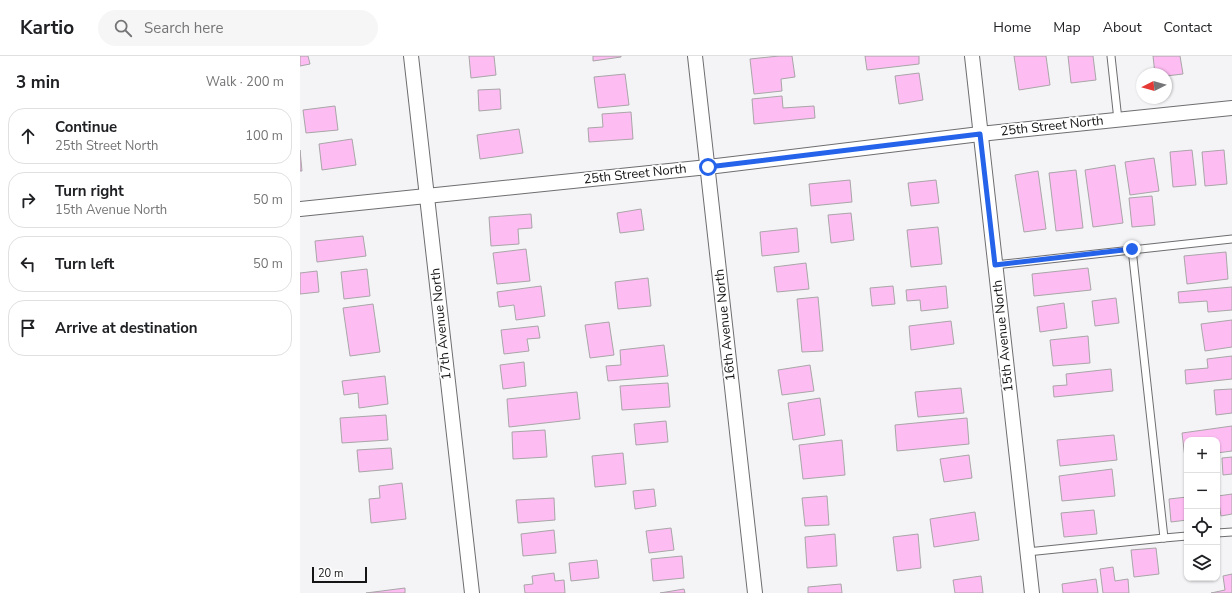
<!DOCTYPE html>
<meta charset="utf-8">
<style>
body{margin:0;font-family:"Nunito Sans",sans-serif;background:#f6f6f6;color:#202124}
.controls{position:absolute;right:12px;bottom:12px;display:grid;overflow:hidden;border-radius:8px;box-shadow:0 1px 3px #0004}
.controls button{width:36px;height:36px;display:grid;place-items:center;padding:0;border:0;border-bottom:1px solid #e0e0e0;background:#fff;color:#202124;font:20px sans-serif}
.compass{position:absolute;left:836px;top:12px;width:36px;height:36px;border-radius:50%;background:#fff;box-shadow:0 1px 3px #0004;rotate:264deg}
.scale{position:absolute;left:12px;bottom:10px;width:55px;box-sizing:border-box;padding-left:4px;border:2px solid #151516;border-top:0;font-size:11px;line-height:14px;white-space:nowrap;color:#151516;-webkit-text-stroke:3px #fff;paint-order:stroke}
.stop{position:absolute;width:12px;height:12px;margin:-9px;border:3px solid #2563eb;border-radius:50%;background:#fff}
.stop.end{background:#2563eb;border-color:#fff;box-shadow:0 1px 4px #0008}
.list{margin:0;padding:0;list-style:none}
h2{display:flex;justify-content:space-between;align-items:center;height:52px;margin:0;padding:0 16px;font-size:17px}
h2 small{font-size:13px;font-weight:400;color:#757577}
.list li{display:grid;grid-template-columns:26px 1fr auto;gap:12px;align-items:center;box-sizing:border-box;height:56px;margin:0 8px 8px;padding:0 8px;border:1px solid #e0e0e0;border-radius:16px}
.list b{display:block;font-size:15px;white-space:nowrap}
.list p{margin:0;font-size:13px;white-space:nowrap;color:#757577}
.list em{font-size:13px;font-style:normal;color:#757577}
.icon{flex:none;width:22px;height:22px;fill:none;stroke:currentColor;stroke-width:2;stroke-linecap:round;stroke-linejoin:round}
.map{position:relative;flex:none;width:932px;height:537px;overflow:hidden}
header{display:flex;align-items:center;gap:24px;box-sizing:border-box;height:56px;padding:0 20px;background:#fff;border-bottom:1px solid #e0e0e0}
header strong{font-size:19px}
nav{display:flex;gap:22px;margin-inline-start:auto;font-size:14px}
.search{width:280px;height:36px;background:#f6f6f6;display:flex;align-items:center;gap:10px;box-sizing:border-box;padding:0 14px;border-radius:22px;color:#757577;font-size:15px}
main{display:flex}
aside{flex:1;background:#fff}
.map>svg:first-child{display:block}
.building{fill:#fdbcf2;stroke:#a9a6a8}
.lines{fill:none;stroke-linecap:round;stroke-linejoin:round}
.lane-casing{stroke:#6e6d6f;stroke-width:9}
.street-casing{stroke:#6e6d6f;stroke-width:16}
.lane{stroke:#fff;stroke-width:7}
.street{stroke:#fff;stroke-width:14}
.route{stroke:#2563eb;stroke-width:5}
.labels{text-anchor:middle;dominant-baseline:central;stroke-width:3.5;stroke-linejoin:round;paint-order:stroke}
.street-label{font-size:13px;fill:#151516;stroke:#fff}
</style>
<header>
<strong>Kartio</strong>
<div class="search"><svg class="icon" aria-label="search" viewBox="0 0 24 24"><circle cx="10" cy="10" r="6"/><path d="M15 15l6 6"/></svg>Search here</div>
<nav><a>Home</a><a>Map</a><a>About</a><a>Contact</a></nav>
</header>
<main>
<aside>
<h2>3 min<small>Walk · 200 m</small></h2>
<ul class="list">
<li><svg class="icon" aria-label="ahead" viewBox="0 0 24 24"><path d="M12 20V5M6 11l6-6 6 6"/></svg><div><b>Continue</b><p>25th Street North</p></div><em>100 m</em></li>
<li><svg class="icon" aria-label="right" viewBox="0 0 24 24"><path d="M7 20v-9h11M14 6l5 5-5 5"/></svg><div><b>Turn right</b><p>15th Avenue North</p></div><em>50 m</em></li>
<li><svg class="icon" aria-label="left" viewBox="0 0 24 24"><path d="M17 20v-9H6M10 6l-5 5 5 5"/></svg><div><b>Turn left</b></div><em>50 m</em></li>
<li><svg class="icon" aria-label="arrive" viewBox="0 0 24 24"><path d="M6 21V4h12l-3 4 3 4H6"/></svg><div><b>Arrive at destination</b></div></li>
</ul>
</aside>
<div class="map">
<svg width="932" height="537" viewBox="0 0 932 537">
<rect width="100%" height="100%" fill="#f4f3f6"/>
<g class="building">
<path d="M 0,0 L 8,0 L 10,8 L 0,10 Z"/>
<path d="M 169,0 L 194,0 L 196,19 L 171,22 Z"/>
<path d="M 293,0 L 321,0 L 321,1 L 293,5 Z"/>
<path d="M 479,0 L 492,0 L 495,21 L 481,23 L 482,35 L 454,38 L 450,3 Z"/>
<path d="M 565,0 L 619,0 L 619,8 L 567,14 Z"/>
<path d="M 714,0 L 746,0 L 750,29 L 719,34 Z"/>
<path d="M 768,0 L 793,0 L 796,24 L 771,27 Z"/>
<path d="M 853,0 L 880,0 L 883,18 L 866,20 L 866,18 L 855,18 Z"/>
<path d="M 619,17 L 623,44 L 599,48 L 595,20 Z"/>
<path d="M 325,18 L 329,49 L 298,52 L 294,21 Z"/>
<path d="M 200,33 L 201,53 L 179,55 L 178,34 Z"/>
<path d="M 482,40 L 483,52 L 514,50 L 515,62 L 454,68 L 452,43 Z"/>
<path d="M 35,50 L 38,74 L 6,77 L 3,54 Z"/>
<path d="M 331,56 L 333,83 L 289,86 L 288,72 L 303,71 L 302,58 Z"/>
<path d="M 219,73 L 223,97 L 180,103 L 177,79 Z"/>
<path d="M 52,83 L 56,109 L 22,114 L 19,88 Z"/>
<path d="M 0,94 L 2,115 L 0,115 Z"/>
<path d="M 892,94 L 896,129 L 873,131 L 870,96 Z"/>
<path d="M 924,94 L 927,128 L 905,130 L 902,96 Z"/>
<path d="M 854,102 L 859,135 L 830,139 L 825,106 Z"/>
<path d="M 815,109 L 823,167 L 793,171 L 785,114 Z"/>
<path d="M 776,114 L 783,172 L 756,175 L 749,117 Z"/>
<path d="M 738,115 L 746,173 L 724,176 L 715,119 Z"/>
<path d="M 550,124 L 552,146 L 511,150 L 509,128 Z"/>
<path d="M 636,124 L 639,147 L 611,150 L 608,127 Z"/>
<path d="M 852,140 L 855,169 L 832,171 L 829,142 Z"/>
<path d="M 341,153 L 344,174 L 320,177 L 317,157 Z"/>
<path d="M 551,157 L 554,184 L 531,187 L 528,159 Z"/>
<path d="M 231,158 L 232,172 L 218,173 L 219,188 L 191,190 L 189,161 Z"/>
<path d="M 638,171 L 642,208 L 611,211 L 607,174 Z"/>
<path d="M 497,172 L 499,196 L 462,200 L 460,176 Z"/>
<path d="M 63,180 L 66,200 L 17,206 L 15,185 Z"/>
<path d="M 226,193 L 230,225 L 197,228 L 193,197 Z"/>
<path d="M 926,196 L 928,223 L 887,228 L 884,200 Z"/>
<path d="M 506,207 L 509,233 L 477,236 L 474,211 Z"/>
<path d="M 788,212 L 791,234 L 734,240 L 732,218 Z"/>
<path d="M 67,213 L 70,240 L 44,243 L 41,216 Z"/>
<path d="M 17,215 L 19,236 L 0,238 L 0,217 Z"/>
<path d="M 348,222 L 351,250 L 318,253 L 315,226 Z"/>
<path d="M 241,230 L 245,260 L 216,264 L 214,249 L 199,251 L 197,236 Z"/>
<path d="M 593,230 L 595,248 L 572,250 L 570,232 Z"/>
<path d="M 646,230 L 648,252 L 621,255 L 620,244 L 607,245 L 606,234 Z"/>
<path d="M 932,231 L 932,254 L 908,256 L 907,245 L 879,247 L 878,236 Z"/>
<path d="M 518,241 L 523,295 L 502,296 L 497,243 Z"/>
<path d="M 816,242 L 819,267 L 795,270 L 792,245 Z"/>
<path d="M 764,247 L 767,272 L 740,276 L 737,251 Z"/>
<path d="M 73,248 L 80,296 L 50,300 L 43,252 Z"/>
<path d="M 932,264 L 932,291 L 905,295 L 901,268 Z"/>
<path d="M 651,265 L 654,288 L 611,294 L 609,270 Z"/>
<path d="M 309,266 L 314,299 L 290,302 L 285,269 Z"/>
<path d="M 238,270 L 240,282 L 227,283 L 229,295 L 204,298 L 201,274 Z"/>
<path d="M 788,280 L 790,307 L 753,310 L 750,284 Z"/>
<path d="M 364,289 L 368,320 L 308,325 L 306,310 L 321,309 L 320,294 Z"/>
<path d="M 932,300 L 932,323 L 886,328 L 885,314 L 908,312 L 907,303 Z"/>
<path d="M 224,306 L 226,330 L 203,333 L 200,309 Z"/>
<path d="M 510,309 L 514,335 L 482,339 L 478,314 Z"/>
<path d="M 811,313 L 813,335 L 754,341 L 753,330 L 767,329 L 766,318 Z"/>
<path d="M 85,320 L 88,348 L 59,352 L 58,337 L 44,339 L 42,325 Z"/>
<path d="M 368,327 L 370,351 L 322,354 L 320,330 Z"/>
<path d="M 661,332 L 664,357 L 618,361 L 615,336 Z"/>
<path d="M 932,333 L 932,357 L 916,359 L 914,334 Z"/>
<path d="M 277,336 L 280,363 L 209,371 L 207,343 Z"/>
<path d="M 520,342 L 525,379 L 493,384 L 488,347 Z"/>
<path d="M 86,359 L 88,384 L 42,387 L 40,362 Z"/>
<path d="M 667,362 L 669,388 L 597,395 L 595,369 Z"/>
<path d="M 366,365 L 368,386 L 336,389 L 334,368 Z"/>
<path d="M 932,370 L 932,395 L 917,397 L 917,384 L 887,384 L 887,401 L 885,402 L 882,377 Z"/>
<path d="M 245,374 L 247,401 L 213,403 L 212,376 Z"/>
<path d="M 814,379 L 817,404 L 760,410 L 757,384 Z"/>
<path d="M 542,384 L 545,419 L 503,423 L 499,389 Z"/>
<path d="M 91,392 L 93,413 L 59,416 L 57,394 Z"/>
<path d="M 323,397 L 326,428 L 295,431 L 292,400 Z"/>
<path d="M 669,399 L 672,422 L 644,426 L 640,403 Z"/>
<path d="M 932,401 L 932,418 L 923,419 L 922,402 Z"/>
<path d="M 812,413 L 815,440 L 762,445 L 759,420 Z"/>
<path d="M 102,427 L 106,463 L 71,467 L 69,443 L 80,442 L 79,430 Z"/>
<path d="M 354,433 L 356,450 L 335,453 L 333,435 Z"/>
<path d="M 932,438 L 932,458 L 921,460 L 918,440 Z"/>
<path d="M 527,440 L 529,469 L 505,470 L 502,442 Z"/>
<path d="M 887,441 L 887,464 L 871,466 L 869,443 Z"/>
<path d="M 254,442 L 255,464 L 218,467 L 216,444 Z"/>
<path d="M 794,454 L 797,478 L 764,481 L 761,457 Z"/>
<path d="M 675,456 L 679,484 L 634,491 L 630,463 Z"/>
<path d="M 371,472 L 374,494 L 349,497 L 346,475 Z"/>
<path d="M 254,474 L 256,497 L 223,500 L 221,478 Z"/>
<path d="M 535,478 L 537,510 L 507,512 L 505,481 Z"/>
<path d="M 618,478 L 621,512 L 597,515 L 593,481 Z"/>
<path d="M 856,492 L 859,518 L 834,521 L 831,494 Z"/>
<path d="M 382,500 L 384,522 L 353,525 L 351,503 Z"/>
<path d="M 297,504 L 299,522 L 271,525 L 269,507 Z"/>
<path d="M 813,511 L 815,525 L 828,523 L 829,537 L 803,537 L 800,513 Z"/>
<path d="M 254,517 L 255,525 L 264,524 L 265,537 L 225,537 L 224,529 L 233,528 L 232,520 Z"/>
<path d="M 932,518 L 932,537 L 911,537 L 925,534 L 923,520 Z"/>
<path d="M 681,520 L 683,537 L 655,537 L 653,524 Z"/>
<path d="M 796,523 L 798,537 L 763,537 L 762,528 Z"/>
<path d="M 541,528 L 542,537 L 508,537 L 508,531 Z"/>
<path d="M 105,532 L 105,537 L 66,537 Z"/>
<path d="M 384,533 L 385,537 L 360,537 Z"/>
</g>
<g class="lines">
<g class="lane-casing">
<g id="lane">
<path d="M 811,0 L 818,64"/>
<path d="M 832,193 L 864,482 L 887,480"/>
<path d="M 695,209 L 932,183"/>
<path d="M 917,477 L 932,476"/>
<path d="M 727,496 L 864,482"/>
</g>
</g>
<g class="street-casing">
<g id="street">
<path d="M 111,0 L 172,537"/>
<path d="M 395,0 L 455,537"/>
<path d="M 672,0 L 732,537"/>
<path d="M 0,153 L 408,111 L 680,78 L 932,52"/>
</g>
</g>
<use href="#lane" class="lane"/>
<use href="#street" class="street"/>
</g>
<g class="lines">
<path class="route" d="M 408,111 L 680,78 L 695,209 L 832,193"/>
</g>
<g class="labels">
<g class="street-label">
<text transform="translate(752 70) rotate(-6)">25th Street North</text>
<text transform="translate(335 118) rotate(-6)">25th Street North</text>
<text transform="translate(141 268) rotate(-96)">17th Avenue North</text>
<text transform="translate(425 269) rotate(-96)">16th Avenue North</text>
<text transform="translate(703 280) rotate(-96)">15th Avenue North</text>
</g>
</g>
</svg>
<div class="controls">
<button>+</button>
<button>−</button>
<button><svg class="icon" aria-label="locate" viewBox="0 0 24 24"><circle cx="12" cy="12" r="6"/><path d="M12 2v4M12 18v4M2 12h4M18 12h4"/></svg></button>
<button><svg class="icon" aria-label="layers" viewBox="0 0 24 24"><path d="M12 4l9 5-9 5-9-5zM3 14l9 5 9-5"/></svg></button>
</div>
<svg class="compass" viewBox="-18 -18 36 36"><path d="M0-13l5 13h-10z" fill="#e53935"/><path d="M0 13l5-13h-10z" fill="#757577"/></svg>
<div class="scale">20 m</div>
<div class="stop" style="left:408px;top:111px"></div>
<div class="stop end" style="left:832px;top:193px"></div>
</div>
</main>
